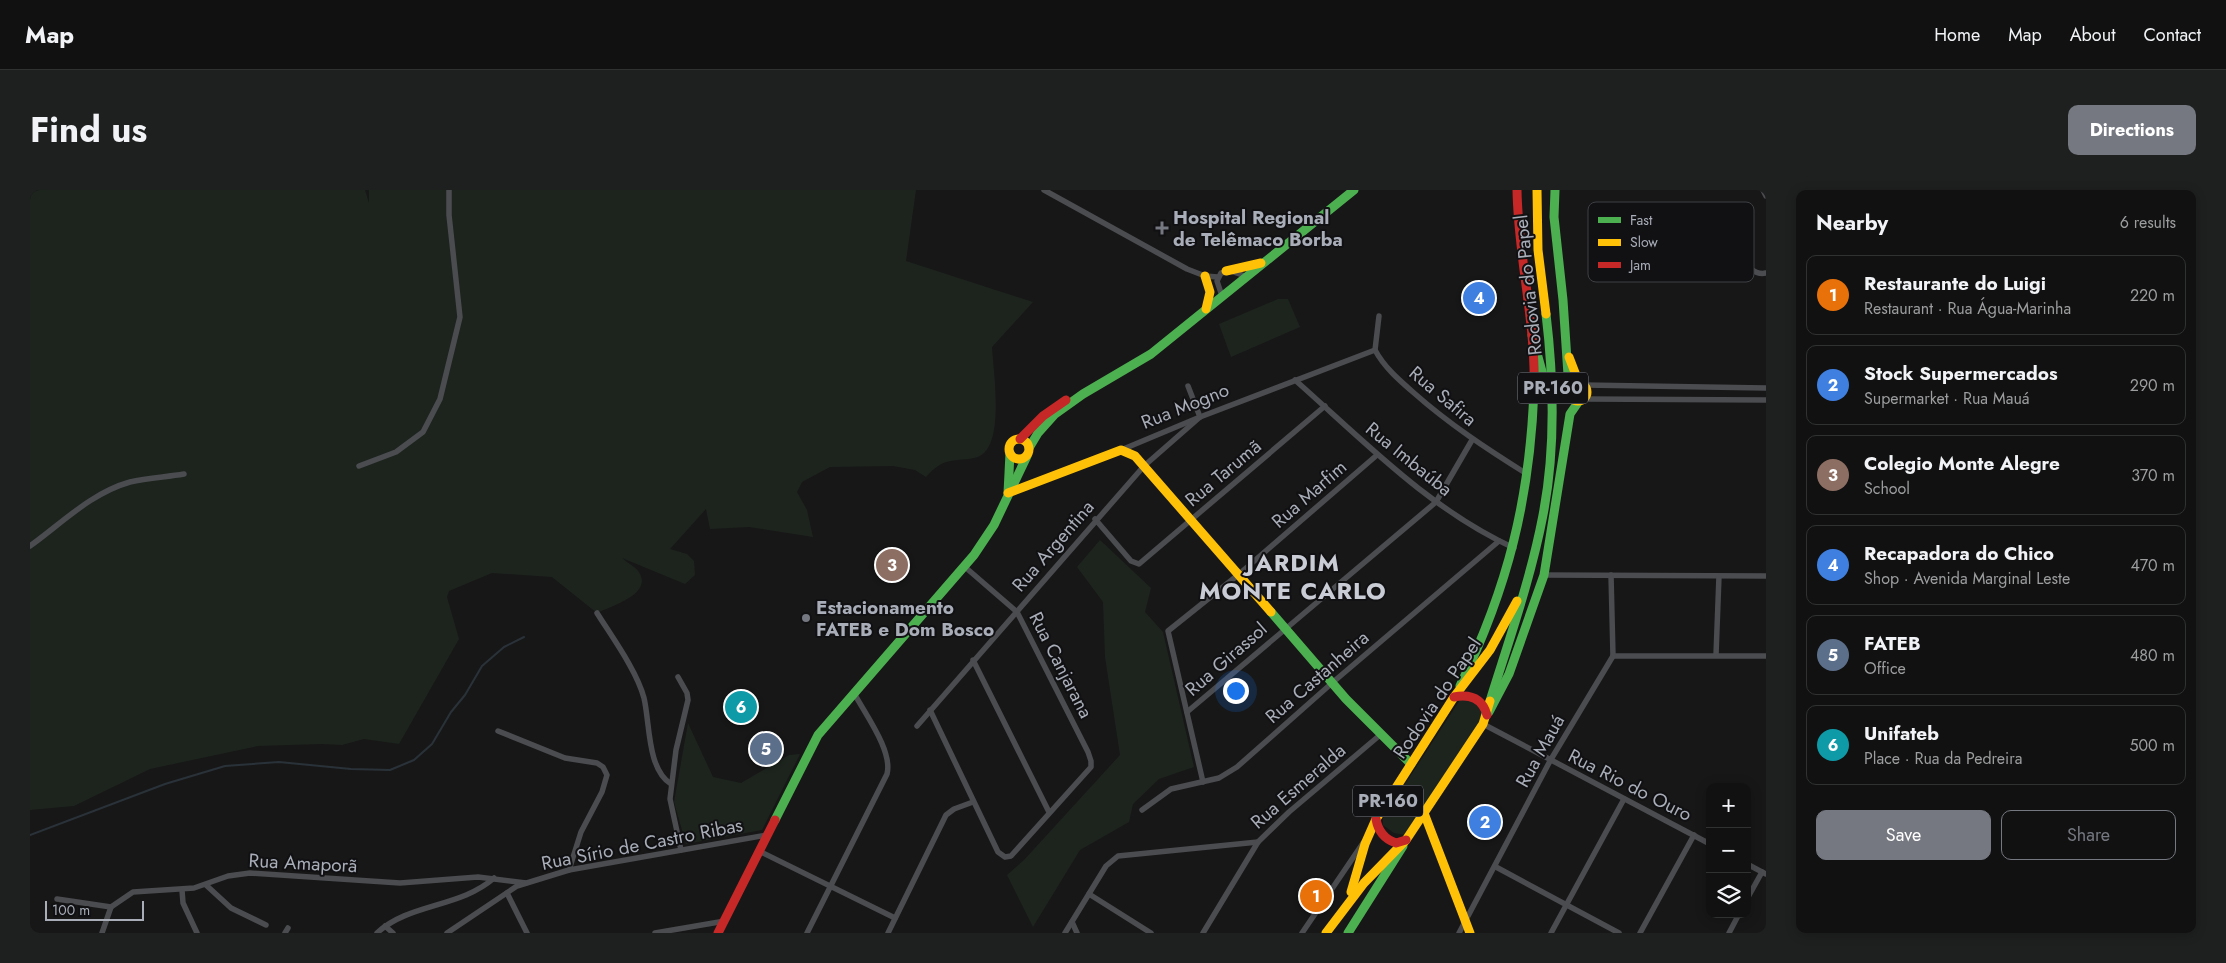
<!DOCTYPE html>
<meta charset="utf-8">
<style>
body{margin:0;font-family:Jost,sans-serif;background:#1e1f1f;color:#f1f3f6}
.controls{position:absolute;right:15px;bottom:15px;display:grid;overflow:hidden;border-radius:10px;box-shadow:0 2px 12px #0003}
.controls button{width:45px;height:45px;display:grid;place-items:center;padding:0;border:0;border-bottom:1px solid #303131;background:#111;color:#f1f3f6;font:25px sans-serif}
.scale{position:absolute;left:15px;bottom:12px;width:99px;box-sizing:border-box;padding-left:5px;border:2px solid #a8adb8;border-top:0;font-size:14px;line-height:18px;white-space:nowrap;color:#a8adb8;-webkit-text-stroke:4px #111113;paint-order:stroke}
.you{position:absolute;left:1205px;top:500px;width:18px;height:18px;margin:-12px;border:4px solid #fff;border-radius:50%;background:#1a73e8;box-shadow:0 0 0 8px #1a73e833}
.badge{display:grid;place-items:center;width:32px;height:32px;border-radius:50%;background:#757880;color:#fff;font-size:16px;font-weight:700}
.pin{position:absolute;translate:-50% -50%;border:2px solid #fff;box-shadow:0 1px 5px #0006}
.list{margin:0;padding:0;list-style:none}
h2{display:flex;justify-content:space-between;align-items:center;height:65px;margin:0;padding:0 20px;font-size:21px}
h2 small{font-size:16px;font-weight:400;color:#9c9d9f}
.list li{display:grid;grid-template-columns:32px 1fr auto;gap:15px;align-items:center;box-sizing:border-box;height:80px;margin:0 10px 10px;padding:0 10px;border:1px solid #303131;border-radius:10px}
.list b{display:block;font-size:19px;white-space:nowrap}
.list p{margin:0;font-size:16px;white-space:nowrap;color:#9c9d9f}
.list em{font-size:16px;font-style:normal;color:#9c9d9f}
.actions{display:flex;gap:10px;padding:15px 20px}
.actions a{flex:1;padding:11px 0;border:1px solid #757880;border-radius:10px;text-align:center;font-size:18px;color:#757880}
.actions .main{background:#757880;color:#fff}
.icon{flex:none;width:28px;height:28px;fill:none;stroke:currentColor;stroke-width:2;stroke-linecap:round;stroke-linejoin:round}
.map{position:relative;flex:none;width:1736px;height:743px;overflow:hidden;border-radius:10px}
header{display:flex;align-items:center;gap:30px;box-sizing:border-box;height:70px;padding:0 25px;background:#111;border-bottom:1px solid #303131}
header strong{font-size:24px}
nav{display:flex;gap:28px;margin-inline-start:auto;font-size:18px}
.intro{display:flex;align-items:center;justify-content:space-between;box-sizing:border-box;height:120px;padding:0 30px}
h1{margin:0;font-size:35px}
.button{padding:12px 22px;border-radius:10px;background:#757880;color:#fff;font-size:18px;font-weight:700}
main{display:flex;gap:30px;padding:0 30px}
aside{flex:1;background:#111;border-radius:10px;box-shadow:0 2px 12px #0003}
.map>svg:first-child{display:block}
.green{fill:#1d241e}
.lines{fill:none;stroke-linecap:round;stroke-linejoin:round}
.stream{stroke:#2a3239;stroke-width:2}
.street{stroke:#4b4c50;stroke-width:5.5}
.fast{stroke:#4caf50;stroke-width:9}
.slow{stroke:#ffc107;stroke-width:9}
.jam{stroke:#c62828;stroke-width:9}
.poi-dot{fill:#757880;stroke:#111113;stroke-width:2}
.labels{text-anchor:middle;dominant-baseline:central;stroke-width:4;stroke-linejoin:round;paint-order:stroke}
.shield{fill:#111113;stroke:#7b7e86;stroke-width:1}
.shield-label{font-size:18px;font-weight:bold;fill:#a8adb8}
.poi-label{font-size:19px;font-weight:bold;fill:#a8adb8;stroke:#111113;text-anchor:start}
.street-label{font-size:19px;fill:#a8adb8;stroke:#111113}
.district-label{font-size:24px;font-weight:bold;letter-spacing:1px;fill:#c9ccd4;stroke:#111113}
.key{fill:#111113;stroke:#3e4045;stroke-width:1}
.key-label{font-size:14px;fill:#a8adb8}
</style>
<header>
<strong>Map</strong>
<nav><a>Home</a><a>Map</a><a>About</a><a>Contact</a></nav>
</header>
<div class="intro"><h1>Find us</h1><a class="button">Directions</a></div>
<main>
<div class="map">
<svg width="1736" height="743" viewBox="0 0 1736 743">
<rect width="100%" height="100%" fill="#171717"/>
<g class="green">
<path d="M 0,0 L 335,0 L 339,13 L 339,0 L 886,0 L 876,71 L 1003,112 L 962,157 C 963,181 977,263 944,268 C 921,272 914,267 896,287 L 885,280 L 863,276 L 800,277 L 772,292 L 767,302 L 777,320 L 783,347 L 719,337 L 680,339 L 676,319 L 640,359 L 657,364 L 664,371 L 665,385 L 655,394 L 592,368 C 597,373 607,377 610,384 C 621,405 581,416 567,423 L 522,387 L 462,383 L 419,401 L 417,407 L 429,449 L 369,554 L 334,549 L 312,555 L 292,554 L 228,556 L 120,579 L 44,616 L 0,620 Z"/>
<path d="M 1248,109 L 1258,109 L 1270,137 L 1201,167 L 1189,134 Z"/>
<path d="M 1070,350 L 1121,398 L 1115,422 L 1133,442 L 1164,577 L 1129,589 L 1103,614 L 1099,632 L 1050,660 L 1003,737 L 977,685 L 994,670 L 1090,565 L 1075,467 L 1073,412 L 1047,377 Z"/>
<path d="M 1434,509 L 1446,510 L 1456,523 L 1376,645 L 1364,643 L 1353,635 L 1353,628 L 1430,510 Z"/>
<path d="M 658,533 L 683,587 L 711,593 L 759,565 L 770,564 L 732,640 L 656,654 L 644,612 Z"/>
</g>
<g class="lines">
<path class="stream" d="M 0,645 L 135,594 L 195,576 L 249,572 L 321,579 L 360,580 L 384,570 L 402,554 L 421,522 L 435,505 L 452,476 L 474,457 L 494,447"/>
<g class="street">
<path d="M 1014,0 L 1157,79 L 1175,86 L 1188,87"/>
<path d="M 1733,0 L 1736,6"/>
<path d="M 1690,23 C 1692,39 1716,89 1736,83"/>
<path d="M 1192,106 L 1187,91 L 1191,83 L 1201,81 L 1215,86"/>
<path d="M 1349,126 L 1345,160 C 1354,177 1369,190 1384,203 C 1419,234 1457,259 1497,284"/>
<path d="M 1265,190 C 1334,251 1399,319 1484,358"/>
<path d="M 1554,195 L 1736,198"/>
<path d="M 1158,196 L 1170,227"/>
<path d="M 1554,209 L 1736,210"/>
<path d="M 1091,260 L 1170,227 L 1345,160"/>
<path d="M 329,276 L 366,262 L 393,242 L 410,209 L 430,127 L 419,25 L 419,0"/>
<path d="M 1065,329 L 1101,371 L 1109,374 L 1295,216"/>
<path d="M 0,356 C 32,333 61,303 100,292 C 118,288 136,287 154,284"/>
<path d="M 1514,385 L 1736,386"/>
<path d="M 567,423 C 582,447 607,481 614,508 C 620,533 617,579 641,594"/>
<path d="M 1686,465 L 1689,386"/>
<path d="M 1583,466 L 1736,466"/>
<path d="M 943,470 L 1019,622"/>
<path d="M 648,487 L 657,503 L 658,510 L 646,560 L 640,609 L 651,660"/>
<path d="M 900,520 L 968,662 L 975,667 L 981,666 L 1061,577 L 1061,571 L 1058,562 L 987,422 L 935,377"/>
<path d="M 1157,522 L 1406,312 L 1442,250"/>
<path d="M 1453,534 L 1680,654"/>
<path d="M 887,536 L 1114,276 L 1170,227"/>
<path d="M 468,541 L 535,568 L 567,573 L 573,577 L 577,585 L 572,602 L 551,642 L 539,680"/>
<path d="M 1173,592 L 1138,441 L 1208,385 L 1347,265"/>
<path d="M 1112,620 L 1141,599 L 1189,588 L 1207,577 L 1302,493 L 1469,351"/>
<path d="M 729,661 L 865,728"/>
<path d="M 1717,674 L 1736,684"/>
<path d="M 1466,677 L 1589,743"/>
<path d="M 176,695 L 201,718 L 236,735"/>
<path d="M 152,700 L 153,713 L 167,743"/>
<path d="M 477,703 L 497,743"/>
<path d="M 1059,704 L 1121,743"/>
<path d="M 27,709 L 81,717 L 103,702 L 164,698 L 198,686 L 220,683 L 370,693 L 448,687 L 496,693"/>
<path d="M 1717,709 L 1732,682"/>
<path d="M 1042,732 L 1047,743"/>
<path d="M 355,736 L 363,743"/>
<path d="M 72,743 L 81,717"/>
<path d="M 255,743 L 258,738"/>
<path d="M 347,743 C 379,713 430,718 464,688"/>
<path d="M 417,743 L 487,696 L 539,680 L 737,645"/>
<path d="M 625,743 L 695,731"/>
<path d="M 777,743 L 857,584 C 863,561 835,524 824,503"/>
<path d="M 858,743 L 916,625 L 924,619 L 943,612"/>
<path d="M 1035,743 L 1076,676 L 1088,666 L 1228,652 L 1259,622 L 1350,545"/>
<path d="M 1173,743 L 1228,652"/>
<path d="M 1272,743 L 1333,653"/>
<path d="M 1429,743 L 1520,571 L 1583,466 L 1581,385"/>
<path d="M 1521,743 L 1594,609"/>
<path d="M 1610,743 L 1664,645"/>
<path d="M 1699,743 L 1709,724"/>
</g>
<g class="fast">
<path d="M 1525,0 L 1524,27 L 1533,110 L 1539,200"/>
<path d="M 1502,145 L 1519,207"/>
<path d="M 999,258 L 1008,243 L 1025,224 L 1053,204 L 1121,164 L 1324,0"/>
<path d="M 978,303 L 980,263"/>
<path d="M 1241,422 L 1316,509 L 1381,574"/>
<path d="M 1430,496 C 1478,397 1500,309 1504,199"/>
<path d="M 1460,511 C 1479,450 1501,388 1513,325 C 1526,258 1524,191 1516,124"/>
<path d="M 1459,522 L 1479,484 L 1514,385 L 1540,224 L 1549,211"/>
<path d="M 745,630 L 788,545 L 944,365 L 964,335 L 997,266"/>
<path d="M 1318,743 L 1373,656"/>
</g>
<g class="slow">
<path d="M 1507,0 L 1508,60 L 1516,124"/>
<path d="M 1196,81 L 1231,73"/>
<path d="M 1175,86 L 1180,102 L 1176,119"/>
<path d="M 1539,167 L 1549,193"/>
<circle cx="1548" cy="202" r="9"/>
<circle cx="989" cy="259" r="10"/>
<path d="M 978,303 L 1091,260 L 1105,266 L 1241,422"/>
<path d="M 1394,623 L 1440,743"/>
<path d="M 1321,702 L 1335,654 L 1346,629 L 1424,507 L 1460,460 L 1487,411"/>
<path d="M 1296,743 L 1334,693 L 1376,650 L 1453,534 L 1460,511"/>
</g>
<g class="jam">
<path d="M 1487,0 C 1488,67 1506,132 1504,199"/>
<path d="M 990,249 L 1013,226 L 1036,210"/>
<path d="M 1424,507 C 1440,504 1452,508 1457,525"/>
<path d="M 1346,629 C 1348,641 1354,649 1366,653 L 1376,650"/>
<path d="M 688,743 L 745,630"/>
</g>
</g>
<g class="poi-dot">
<path d="M1129.5 30.5h5v5h5v5h-5v5h-5v-5h-5v-5h5z"/>
<circle cx="776" cy="428" r="5"/>
</g>
<g class="labels">
<g class="shield">
<rect x="1488" y="182.5" width="70" height="31" rx="4"/>
<rect x="1323" y="595.5" width="70" height="31" rx="4"/>
</g>
<g class="shield-label">
<text x="1523" y="198">PR-160</text>
<text x="1358" y="611">PR-160</text>
</g>
<g class="poi-label">
<text x="1143" y="27">Hospital Regional<tspan x="1143" dy="22">de Telêmaco Borba</tspan></text>
<text x="786" y="417">Estacionamento<tspan x="786" dy="22">FATEB e Dom Bosco</tspan></text>
</g>
<g class="street-label">
<text transform="translate(1498 95) rotate(-96)">Rodovia do Papel</text>
<text transform="translate(1413 206) rotate(40)">Rua Safira</text>
<text transform="translate(1155 216) rotate(-22)">Rua Mogno</text>
<text transform="translate(1379 269) rotate(39)">Rua Imbaúba</text>
<text transform="translate(1193 283) rotate(-40)">Rua Tarumã</text>
<text transform="translate(1279 304) rotate(-41)">Rua Marfim</text>
<text transform="translate(1023 356) rotate(-49)">Rua Argentina</text>
<text transform="translate(1196 469) rotate(-41)">Rua Girassol</text>
<text transform="translate(1031 475) rotate(63)">Rua Canjarana</text>
<text transform="translate(1287 487) rotate(-41)">Rua Castanheira</text>
<text transform="translate(1407 508) rotate(-56)">Rodovia do Papel</text>
<text transform="translate(1510 561) rotate(-61)">Rua Mauá</text>
<text transform="translate(1600 595) rotate(27)">Rua Rio do Ouro</text>
<text transform="translate(1268 596) rotate(-41)">Rua Esmeralda</text>
<text transform="translate(612 654) rotate(-11)">Rua Sírio de Castro Ribas</text>
<text transform="translate(273 673) rotate(3)">Rua Amaporã</text>
</g>
<g class="district-label">
<text x="1263" y="372">JARDIM<tspan x="1263" dy="28">MONTE CARLO</tspan></text>
</g>
</g>
<rect x="1558" y="12" width="166" height="80" rx="8" class="key"/>
<rect x="1568" y="27" width="23" height="6" fill="#4caf50"/>
<rect x="1568" y="49" width="23" height="7" fill="#ffc107"/>
<rect x="1568" y="72" width="23" height="6" fill="#c62828"/>
<g class="key-label">
<text x="1600" y="35">Fast</text>
<text x="1600" y="57">Slow</text>
<text x="1600" y="80">Jam</text>
</g>
</svg>
<div class="controls">
<button>+</button>
<button>−</button>
<button><svg class="icon" aria-label="layers" viewBox="0 0 24 24"><path d="M12 4l9 5-9 5-9-5zM3 14l9 5 9-5"/></svg></button>
</div>
<div class="scale">100 m</div>
<div class="you"></div>
<div class="pin badge" style="left:1286px;top:706px;background:#e8710a">1</div>
<div class="pin badge" style="left:1455px;top:632px;background:#3f7fe0">2</div>
<div class="pin badge" style="left:862px;top:375px;background:#8d6e63">3</div>
<div class="pin badge" style="left:1449px;top:108px;background:#3f7fe0">4</div>
<div class="pin badge" style="left:736px;top:559px;background:#5c6f8a">5</div>
<div class="pin badge" style="left:711px;top:517px;background:#0f9aa8">6</div>
</div>
<aside>
<h2>Nearby<small>6 results</small></h2>
<ul class="list">
<li><span class="badge" style="background:#e8710a">1</span><div><b>Restaurante do Luigi</b><p>Restaurant · Rua Água-Marinha</p></div><em>220 m</em></li>
<li><span class="badge" style="background:#3f7fe0">2</span><div><b>Stock Supermercados</b><p>Supermarket · Rua Mauá</p></div><em>290 m</em></li>
<li><span class="badge" style="background:#8d6e63">3</span><div><b>Colegio Monte Alegre</b><p>School</p></div><em>370 m</em></li>
<li><span class="badge" style="background:#3f7fe0">4</span><div><b>Recapadora do Chico</b><p>Shop · Avenida Marginal Leste</p></div><em>470 m</em></li>
<li><span class="badge" style="background:#5c6f8a">5</span><div><b>FATEB</b><p>Office</p></div><em>480 m</em></li>
<li><span class="badge" style="background:#0f9aa8">6</span><div><b>Unifateb</b><p>Place · Rua da Pedreira</p></div><em>500 m</em></li>
</ul>
<div class="actions"><a class="main">Save</a><a>Share</a></div>
</aside>
</main>
